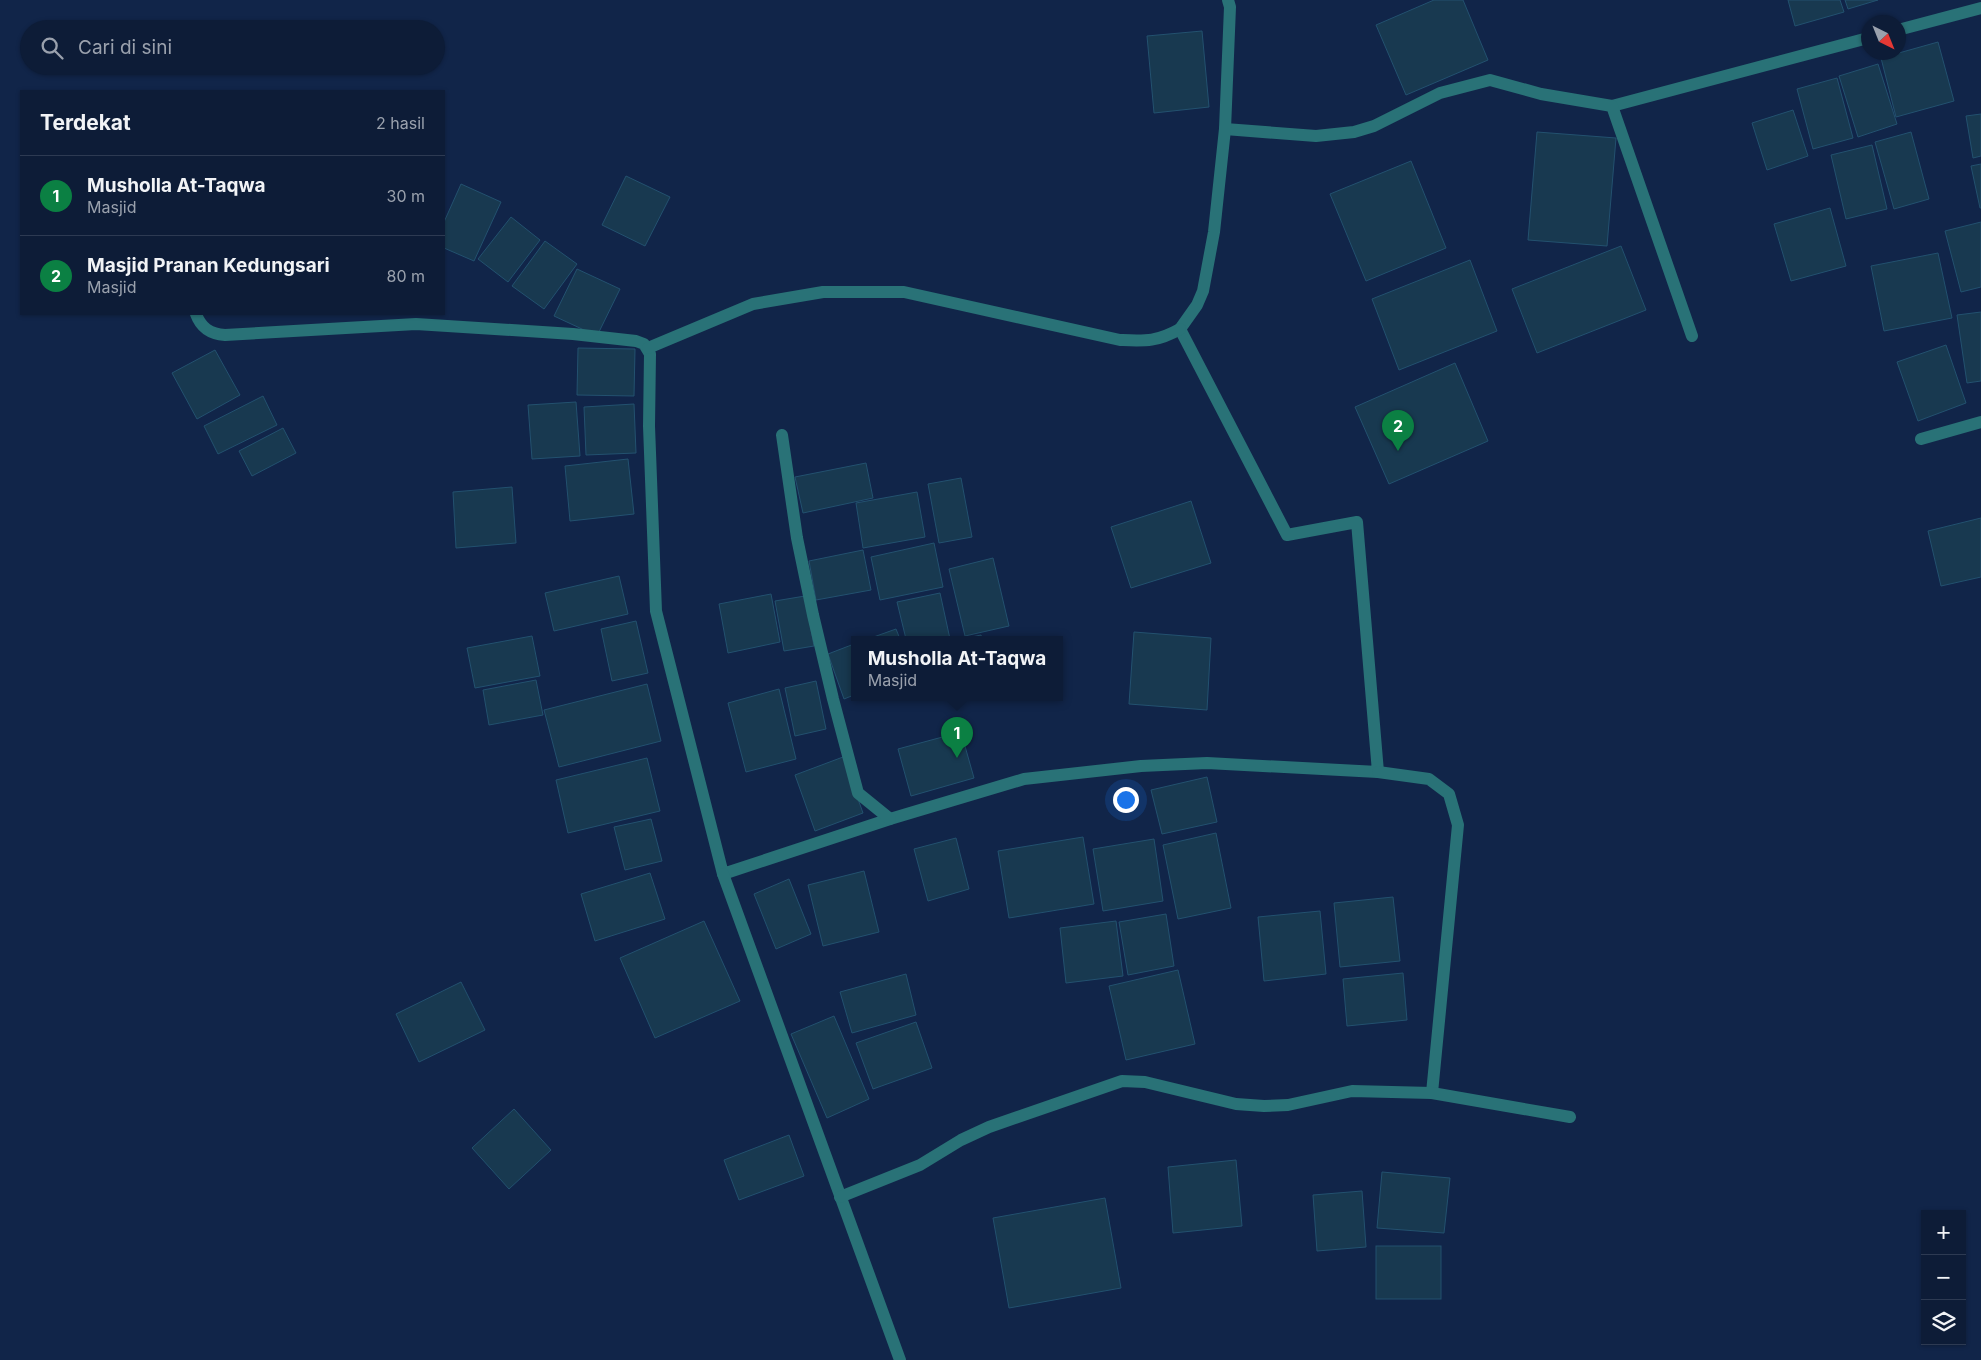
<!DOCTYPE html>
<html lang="id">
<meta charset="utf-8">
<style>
body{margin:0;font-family:Inter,sans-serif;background:#16253f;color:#f1f3f6}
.controls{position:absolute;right:15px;bottom:15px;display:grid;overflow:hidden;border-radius:0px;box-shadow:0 1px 4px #0004}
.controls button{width:45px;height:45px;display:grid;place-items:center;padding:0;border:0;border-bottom:1px solid #2d3a52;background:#0d1c37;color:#f1f3f6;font:25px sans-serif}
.compass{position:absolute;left:1861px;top:15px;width:45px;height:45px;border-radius:50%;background:#0d1c37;box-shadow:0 1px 4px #0004;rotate:137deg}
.you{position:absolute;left:1125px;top:799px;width:18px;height:18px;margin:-12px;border:4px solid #fff;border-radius:50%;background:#1a73e8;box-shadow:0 0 0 8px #1a73e833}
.badge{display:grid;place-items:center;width:32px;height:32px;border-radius:50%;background:#0b8043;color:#fff;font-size:16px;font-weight:700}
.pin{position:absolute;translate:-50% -41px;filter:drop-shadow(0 1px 2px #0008)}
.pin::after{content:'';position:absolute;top:26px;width:18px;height:15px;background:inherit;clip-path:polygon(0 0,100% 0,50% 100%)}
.popup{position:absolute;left:851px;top:636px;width:212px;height:65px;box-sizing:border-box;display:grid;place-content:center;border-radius:0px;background:#0d1c37;filter:drop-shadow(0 1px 4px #0005);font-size:16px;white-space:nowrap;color:#9aa1ad}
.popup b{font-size:19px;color:#f1f3f6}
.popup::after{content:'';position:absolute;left:50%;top:100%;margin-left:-10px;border:10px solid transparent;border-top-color:#0d1c37}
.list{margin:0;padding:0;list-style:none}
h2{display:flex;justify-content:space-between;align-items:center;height:65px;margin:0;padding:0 20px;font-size:21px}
h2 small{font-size:16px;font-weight:400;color:#9aa1ad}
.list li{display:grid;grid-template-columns:32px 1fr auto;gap:15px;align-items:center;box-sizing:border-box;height:80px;padding:0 20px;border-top:1px solid #2d3a52}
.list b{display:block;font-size:19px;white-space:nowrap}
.list p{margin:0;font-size:16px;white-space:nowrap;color:#9aa1ad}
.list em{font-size:16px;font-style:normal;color:#9aa1ad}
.icon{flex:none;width:28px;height:28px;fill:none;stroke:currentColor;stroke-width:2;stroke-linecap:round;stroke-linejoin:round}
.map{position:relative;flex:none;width:1981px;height:1360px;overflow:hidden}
.search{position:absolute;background:#0d1c37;box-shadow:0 1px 4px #0004;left:20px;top:20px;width:425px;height:55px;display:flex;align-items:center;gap:12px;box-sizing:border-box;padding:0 18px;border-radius:28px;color:#9aa1ad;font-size:19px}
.panel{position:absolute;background:#0d1c37;box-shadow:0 1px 4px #0004;left:20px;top:90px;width:425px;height:225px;border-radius:0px}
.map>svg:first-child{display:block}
.building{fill:#183950;stroke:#23516f}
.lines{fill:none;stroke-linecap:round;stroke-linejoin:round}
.minor{stroke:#297277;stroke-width:12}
</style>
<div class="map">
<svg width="1981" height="1360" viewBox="0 0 1981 1360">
<rect width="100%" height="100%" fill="#112549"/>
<g class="building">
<path d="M 1434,0 L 1463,0 L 1488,60 L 1406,95 L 1376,25 Z"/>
<path d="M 1788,0 L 1840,0 L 1844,12 L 1795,26 Z"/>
<path d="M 1845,0 L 1878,0 L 1848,9 Z"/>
<path d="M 1202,31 L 1209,107 L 1154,113 L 1147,36 Z"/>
<path d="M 1938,42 L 1954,101 L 1896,117 L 1881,58 Z"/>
<path d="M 1878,64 L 1897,124 L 1858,137 L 1839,76 Z"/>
<path d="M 1837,78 L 1853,138 L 1813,149 L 1797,89 Z"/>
<path d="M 1793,110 L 1808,156 L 1767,170 L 1752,123 Z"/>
<path d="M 1981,114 L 1981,156 L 1973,158 L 1966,116 Z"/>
<path d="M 1537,132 L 1616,138 L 1607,246 L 1528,240 Z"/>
<path d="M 1911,132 L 1929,199 L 1894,209 L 1875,142 Z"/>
<path d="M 1872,145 L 1887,209 L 1846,219 L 1831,155 Z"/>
<path d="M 1411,161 L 1446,248 L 1366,281 L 1330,194 Z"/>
<path d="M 1981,164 L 1981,208 L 1980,208 L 1971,166 Z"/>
<path d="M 626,176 L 670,197 L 645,246 L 602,225 Z"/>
<path d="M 461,184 L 501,202 L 474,261 L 444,248 L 444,222 Z"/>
<path d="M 1830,208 L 1846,266 L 1791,281 L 1774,224 Z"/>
<path d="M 511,217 L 540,240 L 508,282 L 478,259 Z"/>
<path d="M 1981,222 L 1981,287 L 1961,292 L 1945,231 Z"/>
<path d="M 545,241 L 577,264 L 544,309 L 512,286 Z"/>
<path d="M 1621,246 L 1646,310 L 1537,353 L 1512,289 Z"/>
<path d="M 1938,253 L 1952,318 L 1884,331 L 1871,266 Z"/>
<path d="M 1470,260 L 1497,331 L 1399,370 L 1372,299 Z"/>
<path d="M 577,269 L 620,289 L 597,336 L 554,316 Z"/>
<path d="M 1981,312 L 1981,381 L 1967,383 L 1957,315 Z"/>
<path d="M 1946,345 L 1966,403 L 1918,421 L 1897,362 Z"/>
<path d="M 578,348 L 635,349 L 634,396 L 577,395 Z"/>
<path d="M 215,350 L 240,395 L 197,419 L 172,373 Z"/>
<path d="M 1455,363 L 1488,441 L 1389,484 L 1355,407 Z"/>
<path d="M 263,396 L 277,425 L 218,454 L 204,426 Z"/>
<path d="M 576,402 L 580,456 L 532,459 L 528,405 Z"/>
<path d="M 634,404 L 636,453 L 586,455 L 584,407 Z"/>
<path d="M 283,428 L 296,453 L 252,476 L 239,451 Z"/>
<path d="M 628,459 L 634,514 L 570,521 L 565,466 Z"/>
<path d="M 866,463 L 873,498 L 803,513 L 795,477 Z"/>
<path d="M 961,478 L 972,537 L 939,543 L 928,484 Z"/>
<path d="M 512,487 L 516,543 L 456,548 L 453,492 Z"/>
<path d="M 917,492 L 925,537 L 863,548 L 856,503 Z"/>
<path d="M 1191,501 L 1211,563 L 1131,588 L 1111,527 Z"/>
<path d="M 1981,518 L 1981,577 L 1941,586 L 1928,531 Z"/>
<path d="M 934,543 L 943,587 L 880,600 L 871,557 Z"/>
<path d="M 863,550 L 871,590 L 816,600 L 809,561 Z"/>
<path d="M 993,558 L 1009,626 L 965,636 L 949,569 Z"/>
<path d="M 619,576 L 628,614 L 554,631 L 545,593 Z"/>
<path d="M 940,593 L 950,639 L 906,639 L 897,602 Z"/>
<path d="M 771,594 L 780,642 L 728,653 L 719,604 Z"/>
<path d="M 805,596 L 814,646 L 784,651 L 775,601 Z"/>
<path d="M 636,621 L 648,673 L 612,681 L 601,629 Z"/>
<path d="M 896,629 L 900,639 L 868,639 Z"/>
<path d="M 1134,632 L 1211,638 L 1207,710 L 1129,704 Z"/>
<path d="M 981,635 L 982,639 L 962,639 Z"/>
<path d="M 532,636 L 540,676 L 475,688 L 467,648 Z"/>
<path d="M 854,644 L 854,695 L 844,699 L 828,654 Z"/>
<path d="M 536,680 L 543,715 L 489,725 L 483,690 Z"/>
<path d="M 816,681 L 826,729 L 795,736 L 785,688 Z"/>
<path d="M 647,684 L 661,741 L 559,767 L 544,710 Z"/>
<path d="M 779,689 L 796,759 L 746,772 L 728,703 Z"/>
<path d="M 961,732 L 974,778 L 911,796 L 898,749 Z"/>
<path d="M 843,757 L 863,813 L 815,831 L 795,775 Z"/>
<path d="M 647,758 L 660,811 L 568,833 L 556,780 Z"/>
<path d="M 1207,777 L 1217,822 L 1162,834 L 1151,790 Z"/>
<path d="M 651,819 L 662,861 L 625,870 L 614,827 Z"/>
<path d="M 1216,833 L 1231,908 L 1178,919 L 1163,845 Z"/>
<path d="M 1083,837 L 1094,904 L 1009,918 L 998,851 Z"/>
<path d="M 956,838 L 969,889 L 928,901 L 914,849 Z"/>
<path d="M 1154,839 L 1163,901 L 1103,911 L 1093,849 Z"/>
<path d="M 864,871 L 879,932 L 823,946 L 808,885 Z"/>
<path d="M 650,873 L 665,919 L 595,941 L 581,894 Z"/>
<path d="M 789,879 L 811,934 L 776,949 L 754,894 Z"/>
<path d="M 1393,897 L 1400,961 L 1340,967 L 1334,903 Z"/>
<path d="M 1320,911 L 1326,974 L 1264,981 L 1258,917 Z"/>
<path d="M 1166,914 L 1174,966 L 1128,975 L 1119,922 Z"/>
<path d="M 704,921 L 740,1001 L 655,1038 L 620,958 Z"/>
<path d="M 1116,921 L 1123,976 L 1066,983 L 1060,928 Z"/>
<path d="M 1178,970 L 1195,1044 L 1126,1060 L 1109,986 Z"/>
<path d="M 1403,973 L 1407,1020 L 1347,1026 L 1343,979 Z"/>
<path d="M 906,974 L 916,1015 L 852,1033 L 840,992 Z"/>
<path d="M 461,982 L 485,1030 L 419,1062 L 396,1014 Z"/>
<path d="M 834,1016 L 869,1099 L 827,1118 L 791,1034 Z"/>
<path d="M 916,1022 L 932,1068 L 873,1089 L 856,1043 Z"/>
<path d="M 514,1109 L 551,1150 L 509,1189 L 472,1148 Z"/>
<path d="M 789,1135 L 804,1176 L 739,1200 L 724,1160 Z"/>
<path d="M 1236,1160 L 1242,1226 L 1173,1233 L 1168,1167 Z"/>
<path d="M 1382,1172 L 1450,1178 L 1444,1233 L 1377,1228 Z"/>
<path d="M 1362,1191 L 1366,1247 L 1317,1251 L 1313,1195 Z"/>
<path d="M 1105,1198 L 1121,1288 L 1009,1308 L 993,1218 Z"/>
<rect x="1376" y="1246" width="65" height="53"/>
</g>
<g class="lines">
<g class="minor">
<path d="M 1898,30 L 1981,8"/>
<path d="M 1612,106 L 1868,38"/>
<path d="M 1225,129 L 1316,136 L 1354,132 L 1374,126 L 1440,93 L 1490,80 L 1541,94 L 1612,106 L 1692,336"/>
<path d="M 196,314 C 201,328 210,334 225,335 L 416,324 L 573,334 L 636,341 L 644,344 L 650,354 L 649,426 L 656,611 L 723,874 L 890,819 L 1024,779 L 1141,766 L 1207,763 L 1378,772 L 1357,522 L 1287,535 L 1180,329 L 1197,305 L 1203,291 L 1214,232 L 1225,129 L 1230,7 L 1228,0"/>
<path d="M 648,348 L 753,304 L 823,292 L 904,292 L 1120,340 C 1145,341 1157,342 1180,329"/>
<path d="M 782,435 L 797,538 L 813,615 L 833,699 L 858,793 L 890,819"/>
<path d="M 1921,439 L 1981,422"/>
<path d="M 1378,772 L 1429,779 L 1449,794 L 1458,825 L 1432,1093"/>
<path d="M 723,874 L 900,1360"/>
<path d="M 840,1197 L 920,1165 L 961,1140 L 989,1127 L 1122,1081 L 1145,1082 L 1236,1104 L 1264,1106 L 1288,1105 L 1352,1091 L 1432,1093 L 1570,1117"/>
</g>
</g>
</svg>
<div class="controls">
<button>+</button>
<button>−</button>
<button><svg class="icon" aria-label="layers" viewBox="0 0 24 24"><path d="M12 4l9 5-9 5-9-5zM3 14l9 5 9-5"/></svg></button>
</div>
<svg class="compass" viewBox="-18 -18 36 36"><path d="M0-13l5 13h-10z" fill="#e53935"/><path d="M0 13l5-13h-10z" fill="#9aa1ad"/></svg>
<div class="you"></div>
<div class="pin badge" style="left:957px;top:758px">1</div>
<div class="popup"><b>Musholla At-Taqwa</b>Masjid</div>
<div class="pin badge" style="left:1398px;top:451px">2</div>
<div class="search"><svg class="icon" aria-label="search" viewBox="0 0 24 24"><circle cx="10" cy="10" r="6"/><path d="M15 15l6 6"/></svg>Cari di sini</div>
<section class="panel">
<h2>Terdekat<small>2 hasil</small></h2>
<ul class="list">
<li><span class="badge">1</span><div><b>Musholla At-Taqwa</b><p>Masjid</p></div><em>30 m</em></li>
<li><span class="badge">2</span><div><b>Masjid Pranan Kedungsari</b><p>Masjid</p></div><em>80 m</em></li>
</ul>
</section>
</div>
